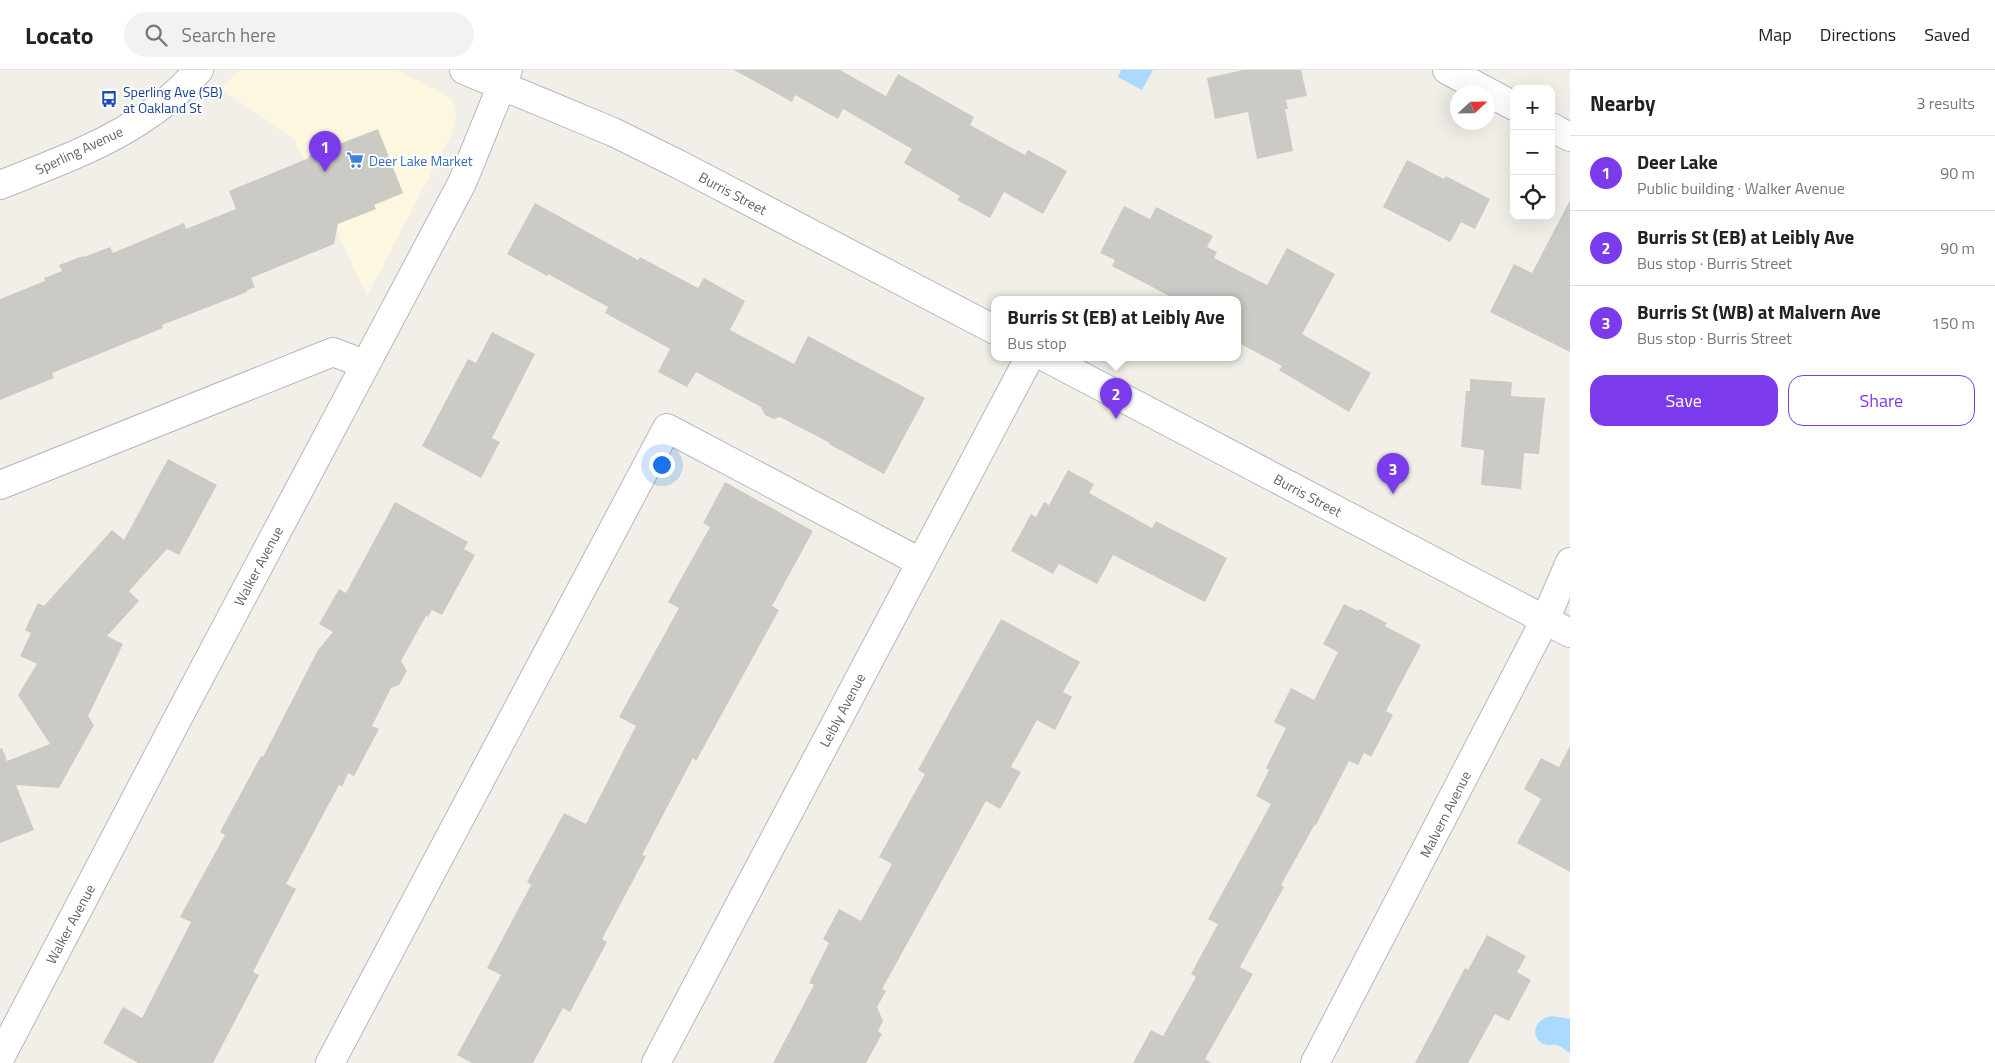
<!DOCTYPE html>
<meta charset="utf-8">
<style>
body{margin:0;font-family:"Titillium Web",sans-serif;background:#f2f2f2;color:#222}
.controls{position:absolute;right:15px;top:15px;display:grid;overflow:hidden;border-radius:10px;box-shadow:0 5px 20px #0002}
.controls button{width:45px;height:45px;display:grid;place-items:center;padding:0;border:0;border-bottom:1px solid #e0e0e0;background:#fff;color:#222;font:25px sans-serif}
.compass{position:absolute;left:1450px;top:15px;width:45px;height:45px;border-radius:50%;background:#fff;box-shadow:0 5px 20px #0002;rotate:68deg}
.you{position:absolute;left:661px;top:394px;width:18px;height:18px;margin:-12px;border:4px solid #fff;border-radius:50%;background:#1a73e8;box-shadow:0 0 0 8px #1a73e833}
.badge{display:grid;place-items:center;width:32px;height:32px;border-radius:50%;background:#7c3aed;color:#fff;font-size:16px;font-weight:700}
.pin{position:absolute;translate:-50% -41px;filter:drop-shadow(0 1px 2px #0008)}
.pin::after{content:'';position:absolute;top:26px;width:18px;height:15px;background:inherit;clip-path:polygon(0 0,100% 0,50% 100%)}
.popup{position:absolute;left:991px;top:226px;width:250px;height:65px;box-sizing:border-box;display:grid;place-content:center;border-radius:10px;background:#fff;filter:drop-shadow(0 1px 4px #0005);font-size:16px;white-space:nowrap;color:#767676}
.popup b{font-size:19px;color:#222}
.popup::after{content:'';position:absolute;left:50%;top:100%;margin-left:-10px;border:10px solid transparent;border-top-color:#fff}
.list{margin:0;padding:0;list-style:none}
h2{display:flex;justify-content:space-between;align-items:center;height:65px;margin:0;padding:0 20px;font-size:21px}
h2 small{font-size:16px;font-weight:400;color:#767676}
.list li{display:grid;grid-template-columns:32px 1fr auto;gap:15px;align-items:center;box-sizing:border-box;height:75px;padding:0 20px;border-top:1px solid #e0e0e0}
.list b{display:block;font-size:19px;white-space:nowrap}
.list p{margin:0;font-size:16px;white-space:nowrap;color:#767676}
.list em{font-size:16px;font-style:normal;color:#767676}
.actions{display:flex;gap:10px;padding:15px 20px}
.actions a{flex:1;padding:11px 0;border:1px solid #7c3aed;border-radius:15px;text-align:center;font-size:18px;color:#7c3aed}
.actions .main{background:#7c3aed;color:#fff}
.icon{flex:none;width:28px;height:28px;fill:none;stroke:currentColor;stroke-width:2;stroke-linecap:round;stroke-linejoin:round}
.map{position:relative;flex:none;width:1570px;height:993px;overflow:hidden}
header{display:flex;align-items:center;gap:30px;box-sizing:border-box;height:70px;padding:0 25px;background:#fff;border-bottom:1px solid #e0e0e0}
header strong{font-size:24px}
nav{display:flex;gap:28px;margin-inline-start:auto;font-size:18px}
.search{width:350px;height:45px;background:#f2f2f2;display:flex;align-items:center;gap:12px;box-sizing:border-box;padding:0 18px;border-radius:28px;color:#767676;font-size:19px}
main{display:flex}
aside{flex:1;background:#fff}
.map>svg:first-child{display:block}
.commercial{fill:#fef7e0}
.water{fill:#aadaff}
.building{fill:#cccac5}
.lines{fill:none;stroke-linecap:round;stroke-linejoin:round}
.minor-casing{stroke:#b5b8bc;stroke-width:30}
.minor{stroke:#fff;stroke-width:28}
.labels{text-anchor:middle;dominant-baseline:central;stroke-width:4;stroke-linejoin:round;paint-order:stroke}
.transit-label{font-size:14px;fill:#164399;stroke:#fff;text-anchor:start}
.street-label{font-size:14px;fill:#5f6368;stroke:#fff}
.shop-label{font-size:14px;fill:#366cbe;stroke:#fff;text-anchor:start}
</style>
<header>
<strong>Locato</strong>
<div class="search"><svg class="icon" aria-label="search" viewBox="0 0 24 24"><circle cx="10" cy="10" r="6"/><path d="M15 15l6 6"/></svg>Search here</div>
<nav><a>Map</a><a>Directions</a><a>Saved</a></nav>
</header>
<main>
<div class="map">
<svg width="1570" height="993" viewBox="0 0 1570 993">
<rect width="100%" height="100%" fill="#f1efe8"/>
<path class="commercial" d="M 240,0 L 396,0 L 447,25 L 452,31 L 455,39 L 456,47 L 452,63 L 367,226 L 294,69 L 221,19 Z"/>
<g class="water">
<path d="M 1121,0 L 1153,0 L 1142,20 L 1118,7 Z"/>
<path d="M 1552,946 L 1570,949 L 1570,983 C 1565,980 1561,976 1556,975 C 1550,974 1553,976 1547,975 C 1539,974 1533,965 1536,957 C 1539,950 1545,947 1552,946 Z"/>
</g>
<g class="building">
<path d="M 734,0 L 840,0 L 886,26 L 898,4 L 974,47 L 970,55 L 1025,85 L 1028,80 L 1067,101 L 1043,144 L 1004,122 L 990,148 L 957,130 L 960,126 L 904,93 L 912,79 L 843,39 L 838,49 L 795,25 L 792,32 Z"/>
<path d="M 1243,0 L 1301,0 L 1307,26 L 1286,30 L 1288,39 L 1285,39 L 1293,81 L 1257,89 L 1248,42 L 1215,49 L 1207,8 Z"/>
<path d="M 378,59 L 403,123 L 374,135 L 376,139 L 338,154 L 334,174 L 251,208 L 255,217 L 246,221 L 247,222 L 162,255 L 163,258 L 52,303 L 54,308 L 0,330 L 0,229 L 45,211 L 44,208 L 62,201 L 59,195 L 83,186 L 84,187 L 110,177 L 113,183 L 184,153 L 186,159 L 236,139 L 229,121 L 309,88 L 308,86 Z"/>
<path d="M 1407,90 L 1444,109 L 1446,106 L 1490,129 L 1475,159 L 1461,152 L 1450,172 L 1383,137 Z"/>
<path d="M 1570,130 L 1570,282 L 1490,242 L 1514,194 L 1532,203 Z"/>
<path d="M 535,133 L 638,190 L 640,187 L 698,218 L 704,208 L 745,231 L 730,260 L 794,294 L 808,266 L 925,328 L 884,404 L 829,374 L 830,373 L 780,347 L 774,349 L 765,345 L 761,337 L 696,302 L 687,317 L 658,302 L 670,279 L 605,243 L 608,237 L 548,204 L 547,206 L 507,184 Z"/>
<path d="M 1124,136 L 1150,149 L 1156,137 L 1213,166 L 1207,177 L 1217,182 L 1214,188 L 1267,215 L 1287,178 L 1335,204 L 1302,264 L 1371,303 L 1349,342 L 1279,300 L 1282,296 L 1237,272 L 1237,230 L 1177,230 L 1112,196 L 1115,190 L 1100,183 Z"/>
<path d="M 492,262 L 535,284 L 492,368 L 500,372 L 481,408 L 422,376 L 468,289 L 476,293 Z"/>
<path d="M 1470,309 L 1512,312 L 1511,326 L 1545,328 L 1539,384 L 1524,383 L 1521,419 L 1481,415 L 1484,380 L 1461,377 L 1466,321 L 1470,321 Z"/>
<path d="M 168,389 L 217,415 L 179,485 L 167,479 L 129,521 L 139,531 L 107,566 L 123,574 L 88,646 L 94,655 L 59,718 L 16,715 L 34,760 L 0,773 L 0,679 L 2,678 L 7,691 L 50,674 L 18,625 L 37,594 L 20,586 L 31,563 L 25,560 L 38,533 L 44,536 L 112,460 L 124,470 Z"/>
<path d="M 1068,400 L 1094,414 L 1089,423 L 1152,458 L 1156,451 L 1227,488 L 1205,532 L 1113,485 L 1097,514 L 1059,494 L 1053,504 L 1011,481 L 1031,444 L 1036,447 L 1044,432 L 1049,435 Z"/>
<path d="M 725,412 L 813,461 L 772,536 L 779,540 L 696,691 L 693,688 L 642,785 L 646,786 L 602,869 L 607,872 L 570,942 L 563,938 L 533,993 L 472,993 L 457,985 L 501,905 L 487,898 L 531,815 L 527,812 L 564,743 L 586,754 L 636,656 L 619,647 L 679,538 L 668,532 L 710,457 L 703,453 Z"/>
<path d="M 395,432 L 468,472 L 464,479 L 475,485 L 442,545 L 432,540 L 428,547 L 426,546 L 401,591 L 407,601 L 399,615 L 391,618 L 372,656 L 379,659 L 354,706 L 348,703 L 342,717 L 339,715 L 286,814 L 296,819 L 253,902 L 259,905 L 213,993 L 138,993 L 103,973 L 123,937 L 142,948 L 191,852 L 180,847 L 225,765 L 220,762 L 261,686 L 263,687 L 318,580 L 333,562 L 319,554 L 339,519 L 346,523 Z"/>
<path d="M 1344,534 L 1358,541 L 1360,539 L 1387,553 L 1385,556 L 1421,575 L 1386,641 L 1393,645 L 1371,687 L 1364,683 L 1358,695 L 1349,691 L 1316,755 L 1315,754 L 1281,815 L 1284,817 L 1240,897 L 1253,904 L 1205,989 L 1211,993 L 1133,993 L 1151,960 L 1163,966 L 1196,907 L 1191,904 L 1218,854 L 1208,849 L 1271,734 L 1256,726 L 1269,700 L 1266,698 L 1286,658 L 1274,652 L 1291,618 L 1314,630 L 1338,582 L 1323,574 Z"/>
<path d="M 1001,549 L 1080,592 L 1063,622 L 1072,627 L 1055,660 L 1037,650 L 1011,697 L 1021,702 L 1000,739 L 986,731 L 882,919 L 886,921 L 877,937 L 883,951 L 878,961 L 882,964 L 866,993 L 773,993 L 814,915 L 809,913 L 829,873 L 823,869 L 839,839 L 861,851 L 892,794 L 879,787 L 925,704 L 918,700 Z"/>
<path d="M 1570,676 L 1570,802 L 1517,773 L 1541,729 L 1524,719 L 1541,688 L 1559,697 Z"/>
<path d="M 1487,865 L 1526,886 L 1517,902 L 1531,910 L 1509,951 L 1495,944 L 1468,993 L 1415,993 L 1465,898 L 1468,900 Z"/>
</g>
<g class="lines">
<g class="minor-casing">
<g id="minor">
<path d="M 464,0 L 613,62 L 678,94 L 995,260"/>
<path d="M 1447,0 L 1514,36"/>
<path d="M 1551,57 L 1570,67"/>
<path d="M 0,115 C 50,95 107,75 151,43 C 169,31 184,16 199,0"/>
<path d="M 1047,288 L 1570,563"/>
<path d="M 0,415 L 333,282 L 364,294"/>
<path d="M 0,988 L 180,644 L 462,113 L 508,0"/>
<path d="M 330,993 L 667,358 L 920,492"/>
<path d="M 656,993 L 1029,288"/>
<path d="M 1315,993 L 1545,550 L 1570,492"/>
</g>
</g>
<use href="#minor" class="minor"/>
</g>
<defs>
<g id="bus-bare" transform="scale(1.35)"><path d="M-5-6H5V4H4V6H2V4H-2V6H-4V4H-5ZM-3.5-4V0h7V-4ZM-3.5 1.2v1.5H-2V1.2ZM2 1.2v1.5H3.5V1.2Z" fill="#1a4fb4" stroke="#fff" stroke-width="2.5" paint-order="stroke"/></g>
<g id="supermarket-bare" transform="scale(1.35)"><path d="M-6-5.5h2.5l.6 2H6L4.5 2H-2.5L-4.4-4H-6ZM-1.5 3.2a1.3 1.3 0 1 0 .1 0ZM3 3.2a1.3 1.3 0 1 0 .1 0Z" fill="#3f7fe0" stroke="#fff" stroke-width="2.5" paint-order="stroke"/></g>
</defs>
<g fill-rule="evenodd">
<use href="#bus-bare" x="109" y="29"/>
<use href="#supermarket-bare" x="355" y="90"/>
</g>
<g class="labels">
<g class="transit-label">
<text x="123" y="21">Sperling Ave (SB)<tspan x="123" dy="16">at Oakland St</tspan></text>
</g>
<g class="street-label">
<text transform="translate(79 80) rotate(-25)">Sperling Avenue</text>
<text transform="translate(733 123) rotate(28)">Burris Street</text>
<text transform="translate(1308 425) rotate(28)">Burris Street</text>
<text transform="translate(258 496) rotate(-62)">Walker Avenue</text>
<text transform="translate(842 640) rotate(-62)">Leibly Avenue</text>
<text transform="translate(1445 744) rotate(-63)">Malvern Avenue</text>
<text transform="translate(70 854) rotate(-62)">Walker Avenue</text>
</g>
<g class="shop-label">
<text x="369" y="90">Deer Lake Market</text>
</g>
</g>
</svg>
<div class="controls">
<button>+</button>
<button>−</button>
<button><svg class="icon" aria-label="locate" viewBox="0 0 24 24"><circle cx="12" cy="12" r="6"/><path d="M12 2v4M12 18v4M2 12h4M18 12h4"/></svg></button>
</div>
<svg class="compass" viewBox="-18 -18 36 36"><path d="M0-13l5 13h-10z" fill="#e53935"/><path d="M0 13l5-13h-10z" fill="#767676"/></svg>
<div class="you"></div>
<div class="pin badge" style="left:325px;top:102px">1</div>
<div class="pin badge" style="left:1116px;top:349px">2</div>
<div class="popup"><b>Burris St (EB) at Leibly Ave</b>Bus stop</div>
<div class="pin badge" style="left:1393px;top:424px">3</div>
</div>
<aside>
<h2>Nearby<small>3 results</small></h2>
<ul class="list">
<li><span class="badge">1</span><div><b>Deer Lake</b><p>Public building · Walker Avenue</p></div><em>90 m</em></li>
<li><span class="badge">2</span><div><b>Burris St (EB) at Leibly Ave</b><p>Bus stop · Burris Street</p></div><em>90 m</em></li>
<li><span class="badge">3</span><div><b>Burris St (WB) at Malvern Ave</b><p>Bus stop · Burris Street</p></div><em>150 m</em></li>
</ul>
<div class="actions"><a class="main">Save</a><a>Share</a></div>
</aside>
</main>
